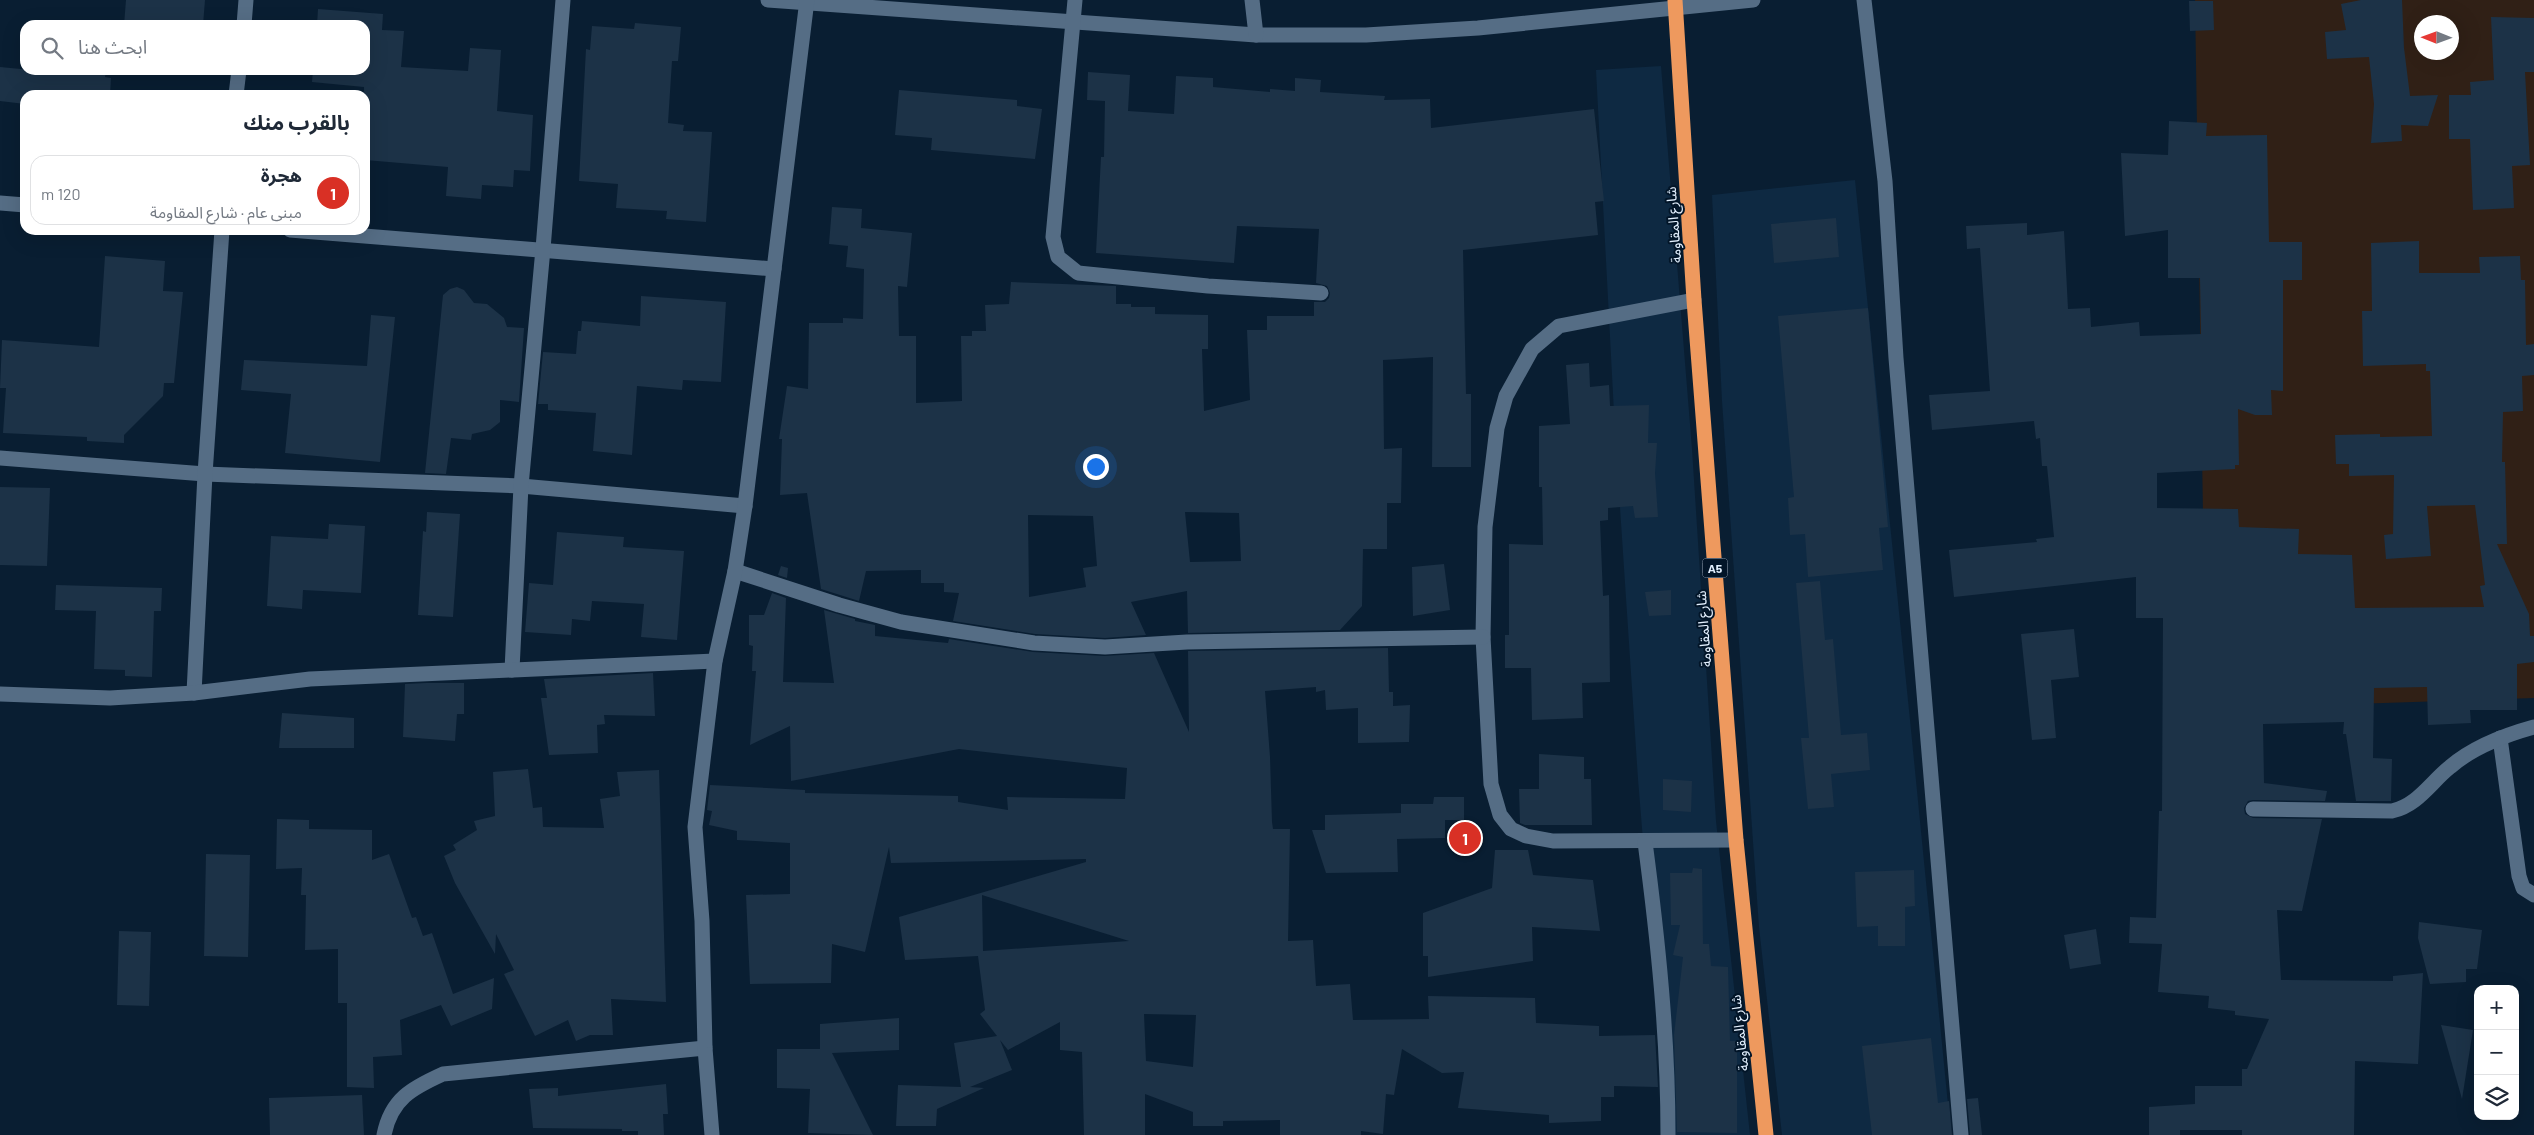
<!DOCTYPE html>
<html lang="ar">
<meta charset="utf-8">
<style>
body{margin:0;font-family:Barlow,"Noto Sans Arabic",sans-serif;background:#f2f2f3;color:#1f2937;direction:rtl}
.controls{position:absolute;right:15px;bottom:15px;display:grid;overflow:hidden;border-radius:10px;box-shadow:0 5px 20px #0002}
.controls button{width:45px;height:45px;display:grid;place-items:center;padding:0;border:0;border-bottom:1px solid #e0e1e3;background:#fff;color:#1f2937;font:25px sans-serif}
.compass{position:absolute;left:2414px;top:15px;width:45px;height:45px;border-radius:50%;background:#fff;box-shadow:0 5px 20px #0002;rotate:271deg}
.you{position:absolute;left:1095px;top:466px;width:18px;height:18px;margin:-12px;border:4px solid #fff;border-radius:50%;background:#1a73e8;box-shadow:0 0 0 8px #1a73e833}
.badge{display:grid;place-items:center;width:32px;height:32px;border-radius:50%;background:#d93025;color:#fff;font-size:16px;font-weight:700}
.pin{position:absolute;translate:-50% -50%;border:2px solid #fff;box-shadow:0 1px 5px #0006}
.list{margin:0;padding:0;list-style:none}
h2{display:flex;justify-content:space-between;align-items:center;height:65px;margin:0;padding:0 20px;font-size:21px}
h2 small{font-size:16px;font-weight:400;color:#747a83}
.list li{display:grid;grid-template-columns:32px 1fr auto;gap:15px;align-items:center;box-sizing:border-box;height:70px;margin:0 10px 10px;padding:0 10px;border:1px solid #e0e1e3;border-radius:15px}
.list b{display:block;font-size:19px;white-space:nowrap}
.list p{margin:0;font-size:16px;white-space:nowrap;color:#747a83}
.list em{font-size:16px;font-style:normal;color:#747a83}
.icon{flex:none;width:28px;height:28px;fill:none;stroke:currentColor;stroke-width:2;stroke-linecap:round;stroke-linejoin:round}
.map{position:relative;flex:none;width:2534px;height:1135px;overflow:hidden;direction:ltr}
.search{position:absolute;background:#fff;box-shadow:0 5px 20px #0002;left:20px;top:20px;width:350px;height:55px;display:flex;align-items:center;gap:12px;box-sizing:border-box;padding:0 18px;border-radius:15px;color:#747a83;font-size:19px}
.panel{position:absolute;background:#fff;box-shadow:0 5px 20px #0002;left:20px;top:90px;width:350px;height:145px;border-radius:15px;direction:rtl}
.map>svg:first-child{display:block}
.built{fill:#0e2942}
.education{fill:#302016;fill-rule:evenodd}
.building{fill:#1c3247;fill-rule:evenodd}
.lines{fill:none;stroke-linecap:round;stroke-linejoin:round}
.minor{stroke:#556d85;stroke-width:15}
.highway{stroke:#ee995e;stroke-width:15}
.labels{text-anchor:middle;dominant-baseline:central;stroke-width:4;stroke-linejoin:round;paint-order:stroke}
.shield{fill:#021528;stroke:#a0aebe;stroke-width:1}
.shield-label{font-size:12px;font-weight:bold;fill:#e3f0fe}
.street-label{font-size:14px;fill:#e3f0fe;stroke:#021528}
</style>
<div class="map">
<svg width="2534" height="1135" viewBox="0 0 2534 1135">
<rect width="100%" height="100%" fill="#091e32"/>
<g class="built">
<path d="M 1661,66 L 1692,449 L 1716,821 L 1750,1135 L 1667,1135 L 1638,779 L 1615,432 L 1596,70 Z"/>
<path d="M 1855,180 L 1910,720 L 1951,1135 L 1782,1135 L 1759,927 L 1722,401 L 1712,195 Z"/>
</g>
<path class="education" d="M 2195,0 L 2534,0 L 2534,698 L 2206,709 ZM 2422,22 L 2452,22 L 2452,52 L 2422,52 Z"/>
<g class="building">
<path d="M 126,0 L 205,0 L 203,25 L 124,25 Z"/>
<path d="M 2361,0 L 2402,0 L 2404,48 L 2410,96 L 2438,95 L 2428,126 L 2401,125 L 2402,141 L 2371,143 L 2374,104 L 2369,57 L 2327,59 L 2325,32 L 2346,30 L 2341,4 Z"/>
<path d="M 2189,1 L 2213,1 L 2214,30 L 2190,31 Z"/>
<path d="M 318,9 L 383,14 L 382,30 L 404,31 L 401,67 L 468,71 L 470,48 L 501,50 L 497,111 L 533,115 L 530,171 L 514,170 L 513,187 L 482,185 L 481,199 L 446,196 L 448,167 L 365,160 L 364,87 L 312,82 L 313,70 L 365,70 L 365,25 L 317,25 Z"/>
<path d="M 2491,17 L 2534,18 L 2534,72 L 2525,72 L 2530,165 L 2512,166 L 2514,208 L 2473,210 L 2470,139 L 2449,139 L 2449,95 L 2471,95 L 2470,82 L 2494,80 Z"/>
<path d="M 635,23 L 681,27 L 678,61 L 672,61 L 668,123 L 684,125 L 683,131 L 712,132 L 706,222 L 666,219 L 667,211 L 616,208 L 618,184 L 579,181 L 586,49 L 590,50 L 592,26 L 634,29 Z"/>
<path d="M 0,67 L 73,74 L 74,70 L 106,71 L 105,77 L 111,78 L 110,95 L 25,95 L 25,104 L 0,101 Z"/>
<path d="M 1088,72 L 1130,75 L 1128,111 L 1174,114 L 1176,76 L 1213,78 L 1213,87 L 1270,92 L 1270,89 L 1295,91 L 1295,78 L 1321,80 L 1320,92 L 1385,96 L 1384,100 L 1430,99 L 1431,128 L 1594,109 L 1604,201 L 1595,202 L 1598,235 L 1463,250 L 1466,394 L 1471,394 L 1471,467 L 1432,467 L 1433,357 L 1383,360 L 1384,449 L 1402,448 L 1401,503 L 1387,503 L 1387,549 L 1363,549 L 1362,606 L 1340,630 L 1188,633 L 1187,591 L 1131,602 L 1146,635 L 1105,638 L 1035,634 L 953,621 L 959,593 L 944,592 L 944,583 L 921,583 L 921,570 L 866,571 L 859,601 L 821,589 L 807,493 L 780,495 L 782,439 L 779,439 L 787,386 L 808,389 L 809,323 L 843,323 L 843,318 L 863,319 L 864,269 L 846,267 L 848,246 L 829,244 L 832,207 L 862,209 L 861,228 L 912,233 L 907,287 L 898,286 L 899,336 L 916,336 L 916,403 L 962,401 L 961,336 L 972,336 L 972,331 L 986,331 L 985,305 L 1009,304 L 1011,282 L 1116,286 L 1116,304 L 1131,304 L 1131,307 L 1155,307 L 1155,314 L 1208,315 L 1208,349 L 1202,349 L 1204,411 L 1250,400 L 1247,330 L 1267,330 L 1267,316 L 1314,316 L 1314,302 L 1325,302 L 1329,298 L 1330,293 L 1327,286 L 1316,283 L 1319,229 L 1237,226 L 1234,263 L 1096,253 L 1101,157 L 1104,157 L 1105,101 L 1087,100 ZM 1185,512 L 1239,513 L 1241,561 L 1190,562 ZM 1028,515 L 1093,516 L 1097,566 L 1083,568 L 1086,587 L 1029,597 Z"/>
<path d="M 899,90 L 1017,100 L 1017,106 L 1042,109 L 1035,159 L 931,150 L 932,138 L 895,135 Z"/>
<path d="M 2169,121 L 2207,123 L 2206,136 L 2267,135 L 2269,242 L 2302,242 L 2302,280 L 2283,280 L 2283,391 L 2271,390 L 2272,415 L 2255,415 L 2238,409 L 2239,465 L 2235,465 L 2235,469 L 2157,473 L 2157,508 L 2238,509 L 2239,527 L 2299,529 L 2298,554 L 2352,555 L 2355,608 L 2484,607 L 2480,586 L 2485,585 L 2475,505 L 2427,506 L 2431,556 L 2386,559 L 2384,535 L 2393,534 L 2394,475 L 2349,476 L 2349,464 L 2336,464 L 2335,435 L 2380,434 L 2380,437 L 2432,436 L 2430,371 L 2426,371 L 2426,364 L 2363,366 L 2362,311 L 2372,311 L 2371,243 L 2419,241 L 2419,273 L 2480,273 L 2479,257 L 2520,256 L 2521,280 L 2525,280 L 2526,345 L 2534,344 L 2534,375 L 2522,376 L 2523,411 L 2503,412 L 2502,462 L 2505,462 L 2507,544 L 2497,544 L 2529,614 L 2530,636 L 2534,636 L 2534,662 L 2517,664 L 2517,710 L 2470,710 L 2471,723 L 2428,725 L 2427,687 L 2374,688 L 2373,758 L 2392,759 L 2391,801 L 2356,801 L 2346,734 L 2343,734 L 2344,722 L 2263,724 L 2264,783 L 2327,791 L 2325,801 L 2253,800 L 2248,801 L 2244,808 L 2245,814 L 2253,818 L 2322,819 L 2302,911 L 2277,910 L 2281,980 L 2393,981 L 2393,976 L 2423,973 L 2418,1064 L 2355,1061 L 2354,1135 L 2242,1135 L 2242,1130 L 2180,1130 L 2180,1135 L 2149,1135 L 2149,1107 L 2195,1104 L 2195,1086 L 2242,1086 L 2242,1069 L 2247,1069 L 2269,1019 L 2235,1015 L 2235,1011 L 2208,1008 L 2209,996 L 2158,992 L 2162,944 L 2129,943 L 2130,917 L 2156,918 L 2159,811 L 2162,811 L 2163,618 L 2136,618 L 2136,577 L 1954,597 L 1949,550 L 2037,542 L 2036,539 L 2054,537 L 2047,466 L 2042,466 L 2040,438 L 2036,439 L 2034,421 L 1932,430 L 1929,395 L 1990,391 L 1980,248 L 1967,249 L 1966,226 L 2027,223 L 2027,235 L 2064,231 L 2068,309 L 2090,308 L 2091,327 L 2139,322 L 2140,336 L 2201,334 L 2200,278 L 2168,278 L 2168,230 L 2125,236 L 2121,153 L 2168,155 Z"/>
<path d="M 1836,218 L 1839,257 L 1774,263 L 1771,224 Z"/>
<path d="M 105,256 L 165,261 L 163,291 L 183,292 L 174,383 L 164,383 L 163,396 L 124,435 L 124,443 L 87,441 L 87,437 L 3,433 L 6,388 L 0,388 L 2,340 L 99,347 Z"/>
<path d="M 457,287 L 464,290 L 474,303 L 487,304 L 504,318 L 507,327 L 524,328 L 519,402 L 500,400 L 500,422 L 490,430 L 472,434 L 471,440 L 451,438 L 446,474 L 425,473 L 443,295 L 450,289 Z"/>
<path d="M 641,296 L 726,302 L 721,382 L 683,380 L 682,390 L 637,386 L 632,455 L 593,451 L 596,413 L 548,410 L 548,404 L 538,404 L 543,352 L 576,354 L 578,331 L 581,331 L 582,321 L 640,326 Z"/>
<path d="M 1868,308 L 1888,527 L 1879,528 L 1883,570 L 1808,577 L 1805,534 L 1790,535 L 1788,498 L 1794,497 L 1778,316 Z"/>
<path d="M 371,315 L 395,317 L 380,462 L 285,453 L 291,394 L 241,390 L 244,360 L 367,366 Z"/>
<path d="M 1589,363 L 1590,387 L 1609,385 L 1610,406 L 1649,405 L 1648,443 L 1657,443 L 1655,473 L 1658,517 L 1635,518 L 1633,506 L 1608,508 L 1608,520 L 1600,521 L 1603,596 L 1609,595 L 1610,682 L 1582,683 L 1583,718 L 1532,720 L 1531,668 L 1505,668 L 1505,635 L 1509,635 L 1509,544 L 1543,545 L 1542,487 L 1539,487 L 1539,426 L 1570,424 L 1566,365 Z"/>
<path d="M 0,487 L 50,488 L 47,566 L 0,565 Z"/>
<path d="M 427,512 L 460,514 L 453,617 L 418,615 L 423,531 L 426,532 Z"/>
<path d="M 329,524 L 365,526 L 361,593 L 303,590 L 302,609 L 267,606 L 271,536 L 328,539 Z"/>
<path d="M 557,532 L 624,537 L 623,547 L 684,551 L 677,640 L 641,637 L 644,604 L 592,601 L 590,621 L 572,619 L 571,635 L 525,632 L 529,583 L 553,585 Z"/>
<path d="M 1444,564 L 1450,610 L 1413,616 L 1412,567 Z"/>
<path d="M 781,566 L 788,568 L 787,578 L 778,575 Z"/>
<path d="M 1820,581 L 1825,640 L 1833,639 L 1841,735 L 1867,733 L 1870,770 L 1831,774 L 1834,807 L 1808,809 L 1801,738 L 1809,738 L 1796,583 Z"/>
<path d="M 56,585 L 162,588 L 161,611 L 154,611 L 152,677 L 125,676 L 125,670 L 94,669 L 96,611 L 55,610 Z"/>
<path d="M 1671,590 L 1671,615 L 1649,616 L 1645,592 Z"/>
<path d="M 772,593 L 786,598 L 783,682 L 834,683 L 824,610 L 855,619 L 855,621 L 875,625 L 875,636 L 948,643 L 949,639 L 1033,652 L 1104,656 L 1154,653 L 1189,732 L 1188,651 L 1388,648 L 1389,692 L 1393,692 L 1393,706 L 1410,705 L 1409,742 L 1358,743 L 1358,708 L 1326,710 L 1325,690 L 1316,692 L 1316,687 L 1265,691 L 1270,757 L 1272,822 L 1273,829 L 1290,829 L 1288,941 L 1313,940 L 1316,986 L 1350,984 L 1353,1020 L 1429,1019 L 1428,996 L 1535,998 L 1536,1023 L 1599,1026 L 1599,1036 L 1655,1035 L 1658,1087 L 1614,1086 L 1614,1097 L 1601,1097 L 1601,1121 L 1549,1123 L 1549,1115 L 1458,1108 L 1464,1072 L 1442,1073 L 1402,1049 L 1394,1095 L 1386,1094 L 1383,1134 L 1361,1131 L 1361,1135 L 1280,1135 L 1280,1120 L 1223,1121 L 1223,1126 L 1193,1126 L 1193,1112 L 1145,1094 L 1145,1135 L 1084,1135 L 1082,1052 L 1060,1050 L 1060,1022 L 1008,1050 L 1000,1040 L 1012,1070 L 970,1087 L 984,1088 L 937,1109 L 936,1126 L 896,1126 L 898,1085 L 961,1087 L 954,1043 L 997,1036 L 980,1014 L 985,1010 L 978,956 L 905,960 L 899,917 L 1086,862 L 1086,859 L 891,863 L 889,847 L 865,952 L 832,944 L 831,983 L 750,984 L 746,895 L 790,894 L 790,843 L 737,840 L 737,831 L 709,825 L 712,811 L 707,810 L 710,785 L 805,790 L 805,793 L 958,796 L 958,802 L 1008,810 L 1007,797 L 1125,799 L 1127,768 L 959,749 L 791,781 L 790,726 L 750,745 L 756,671 L 752,671 L 753,646 L 749,645 L 749,615 L 764,615 ZM 982,895 L 1129,941 L 983,951 ZM 1144,1014 L 1196,1015 L 1193,1067 L 1146,1061 Z"/>
<path d="M 2074,629 L 2079,677 L 2051,680 L 2056,738 L 2032,740 L 2021,634 Z"/>
<path d="M 653,673 L 655,716 L 604,715 L 605,724 L 597,725 L 598,753 L 549,755 L 541,698 L 547,698 L 544,679 Z"/>
<path d="M 426,683 L 464,683 L 464,714 L 457,714 L 455,741 L 403,737 L 405,684 Z"/>
<path d="M 282,713 L 354,718 L 354,748 L 279,748 Z"/>
<path d="M 1539,754 L 1584,757 L 1584,779 L 1591,779 L 1592,825 L 1525,825 L 1520,823 L 1519,789 L 1539,789 Z"/>
<path d="M 528,769 L 533,808 L 542,807 L 543,827 L 604,828 L 600,799 L 620,796 L 617,772 L 659,770 L 666,1002 L 611,999 L 613,1035 L 590,1035 L 576,1041 L 568,1020 L 535,1036 L 504,974 L 514,970 L 496,934 L 495,954 L 455,883 L 444,856 L 456,850 L 453,845 L 477,830 L 474,821 L 495,816 L 493,772 Z"/>
<path d="M 1663,779 L 1692,781 L 1691,812 L 1663,810 Z"/>
<path d="M 1434,797 L 1464,797 L 1464,820 L 1445,820 L 1445,838 L 1397,839 L 1398,872 L 1326,873 L 1312,830 L 1325,830 L 1325,815 L 1401,813 L 1401,804 L 1433,804 Z"/>
<path d="M 277,819 L 309,820 L 309,829 L 372,830 L 372,860 L 389,854 L 412,918 L 416,917 L 423,936 L 432,933 L 453,994 L 494,978 L 492,1009 L 451,1026 L 441,1005 L 400,1020 L 402,1055 L 373,1057 L 374,1088 L 347,1087 L 347,1003 L 338,1003 L 338,949 L 305,950 L 306,895 L 301,895 L 302,868 L 276,869 Z"/>
<path d="M 1495,850 L 1528,850 L 1533,875 L 1593,880 L 1600,931 L 1532,927 L 1533,961 L 1428,977 L 1428,956 L 1423,956 L 1423,913 L 1492,888 Z"/>
<path d="M 206,854 L 250,855 L 248,957 L 204,956 Z"/>
<path d="M 1693,868 L 1702,869 L 1703,944 L 1709,944 L 1711,966 L 1728,967 L 1730,1041 L 1737,1041 L 1737,1133 L 1677,1132 L 1674,1035 L 1683,957 L 1673,955 L 1680,925 L 1671,925 L 1670,873 L 1692,873 Z"/>
<path d="M 1914,870 L 1915,906 L 1905,907 L 1905,946 L 1878,946 L 1878,926 L 1857,927 L 1855,872 Z"/>
<path d="M 2419,922 L 2482,930 L 2477,969 L 2466,969 L 2466,982 L 2430,984 L 2418,938 Z"/>
<path d="M 2096,929 L 2101,964 L 2070,969 L 2064,935 Z"/>
<path d="M 119,931 L 151,932 L 149,1006 L 117,1005 Z"/>
<path d="M 899,1018 L 899,1050 L 832,1053 L 873,1135 L 808,1133 L 810,1089 L 777,1088 L 777,1049 L 820,1049 L 820,1024 Z"/>
<path d="M 2441,1025 L 2473,1030 L 2462,1099 Z"/>
<path d="M 1931,1038 L 1938,1103 L 1949,1101 L 1952,1135 L 1872,1135 L 1862,1046 Z"/>
<path d="M 666,1084 L 668,1114 L 663,1114 L 664,1135 L 638,1135 L 638,1131 L 622,1131 L 622,1129 L 533,1128 L 529,1089 L 558,1088 L 558,1096 Z"/>
<path d="M 362,1095 L 364,1135 L 270,1135 L 269,1098 Z"/>
<path d="M 1978,1098 L 1982,1135 L 1970,1135 L 1967,1099 Z"/>
</g>
<g class="lines">
<g class="minor">
<path d="M 768,0 L 1256,35 L 1366,35 L 1478,28 L 1753,0"/>
<path d="M 1075,0 L 1053,237 L 1058,257 L 1078,273 L 1208,286 L 1321,293"/>
<path d="M 1252,0 L 1256,35"/>
<path d="M 1864,0 L 1885,181 L 1896,358 L 1961,1135"/>
<path d="M 244,25 L 246,0"/>
<path d="M 236,95 L 239,70"/>
<path d="M 0,203 L 25,205"/>
<path d="M 290,230 L 774,269"/>
<path d="M 1694,300 L 1559,326 L 1532,349 L 1506,396 L 1497,428 L 1485,527 L 1483,637 L 1491,784 L 1500,815 L 1511,829 L 1526,836 L 1553,841 L 1736,840"/>
<path d="M 0,458 L 205,474 L 521,486 L 745,506"/>
<path d="M 735,571 L 839,605 L 901,622 L 1034,643 L 1105,647 L 1187,642 L 1483,637"/>
<path d="M 512,670 L 521,486 L 543,249 L 563,0"/>
<path d="M 194,693 L 205,474 L 222,230"/>
<path d="M 0,694 L 110,698 L 194,693 L 310,679 L 715,661"/>
<path d="M 2500,738 L 2519,876 L 2523,888 L 2534,895"/>
<path d="M 2253,809 L 2392,811 C 2418,805 2430,783 2450,767 C 2473,747 2505,735 2534,727"/>
<path d="M 1645,842 C 1658,940 1668,1036 1668,1135"/>
<path d="M 384,1135 C 391,1099 412,1088 443,1074 L 705,1048"/>
<path d="M 712,1135 L 705,1048 L 702,921 L 695,827 L 715,661 L 735,571 L 745,506 L 807,0"/>
</g>
<path class="highway" d="M 1675,0 L 1694,300 L 1736,840 L 1766,1135"/>
</g>
<g class="labels">
<rect class="shield" x="1702.5" y="558.5" width="25" height="19" rx="4"/>
<g class="shield-label">
<text x="1715" y="568">A5</text>
</g>
<g class="street-label">
<text transform="translate(1673 225) rotate(-94)">شارع المقاومة</text>
<text transform="translate(1703 629) rotate(-94)">شارع المقاومة</text>
<text transform="translate(1739 1033) rotate(-96)">شارع المقاومة</text>
</g>
</g>
</svg>
<div class="controls">
<button>+</button>
<button>−</button>
<button><svg class="icon" aria-label="layers" viewBox="0 0 24 24"><path d="M12 4l9 5-9 5-9-5zM3 14l9 5 9-5"/></svg></button>
</div>
<svg class="compass" viewBox="-18 -18 36 36"><path d="M0-13l5 13h-10z" fill="#e53935"/><path d="M0 13l5-13h-10z" fill="#747a83"/></svg>
<div class="you"></div>
<div class="pin badge" style="left:1465px;top:838px">1</div>
<div class="search"><svg class="icon" aria-label="search" viewBox="0 0 24 24"><circle cx="10" cy="10" r="6"/><path d="M15 15l6 6"/></svg>ابحث هنا</div>
<section class="panel">
<h2>بالقرب منك<small></small></h2>
<ul class="list">
<li><span class="badge">1</span><div><b>هجرة</b><p>مبنى عام · شارع المقاومة</p></div><em>120 m</em></li>
</ul>
</section>
</div>
